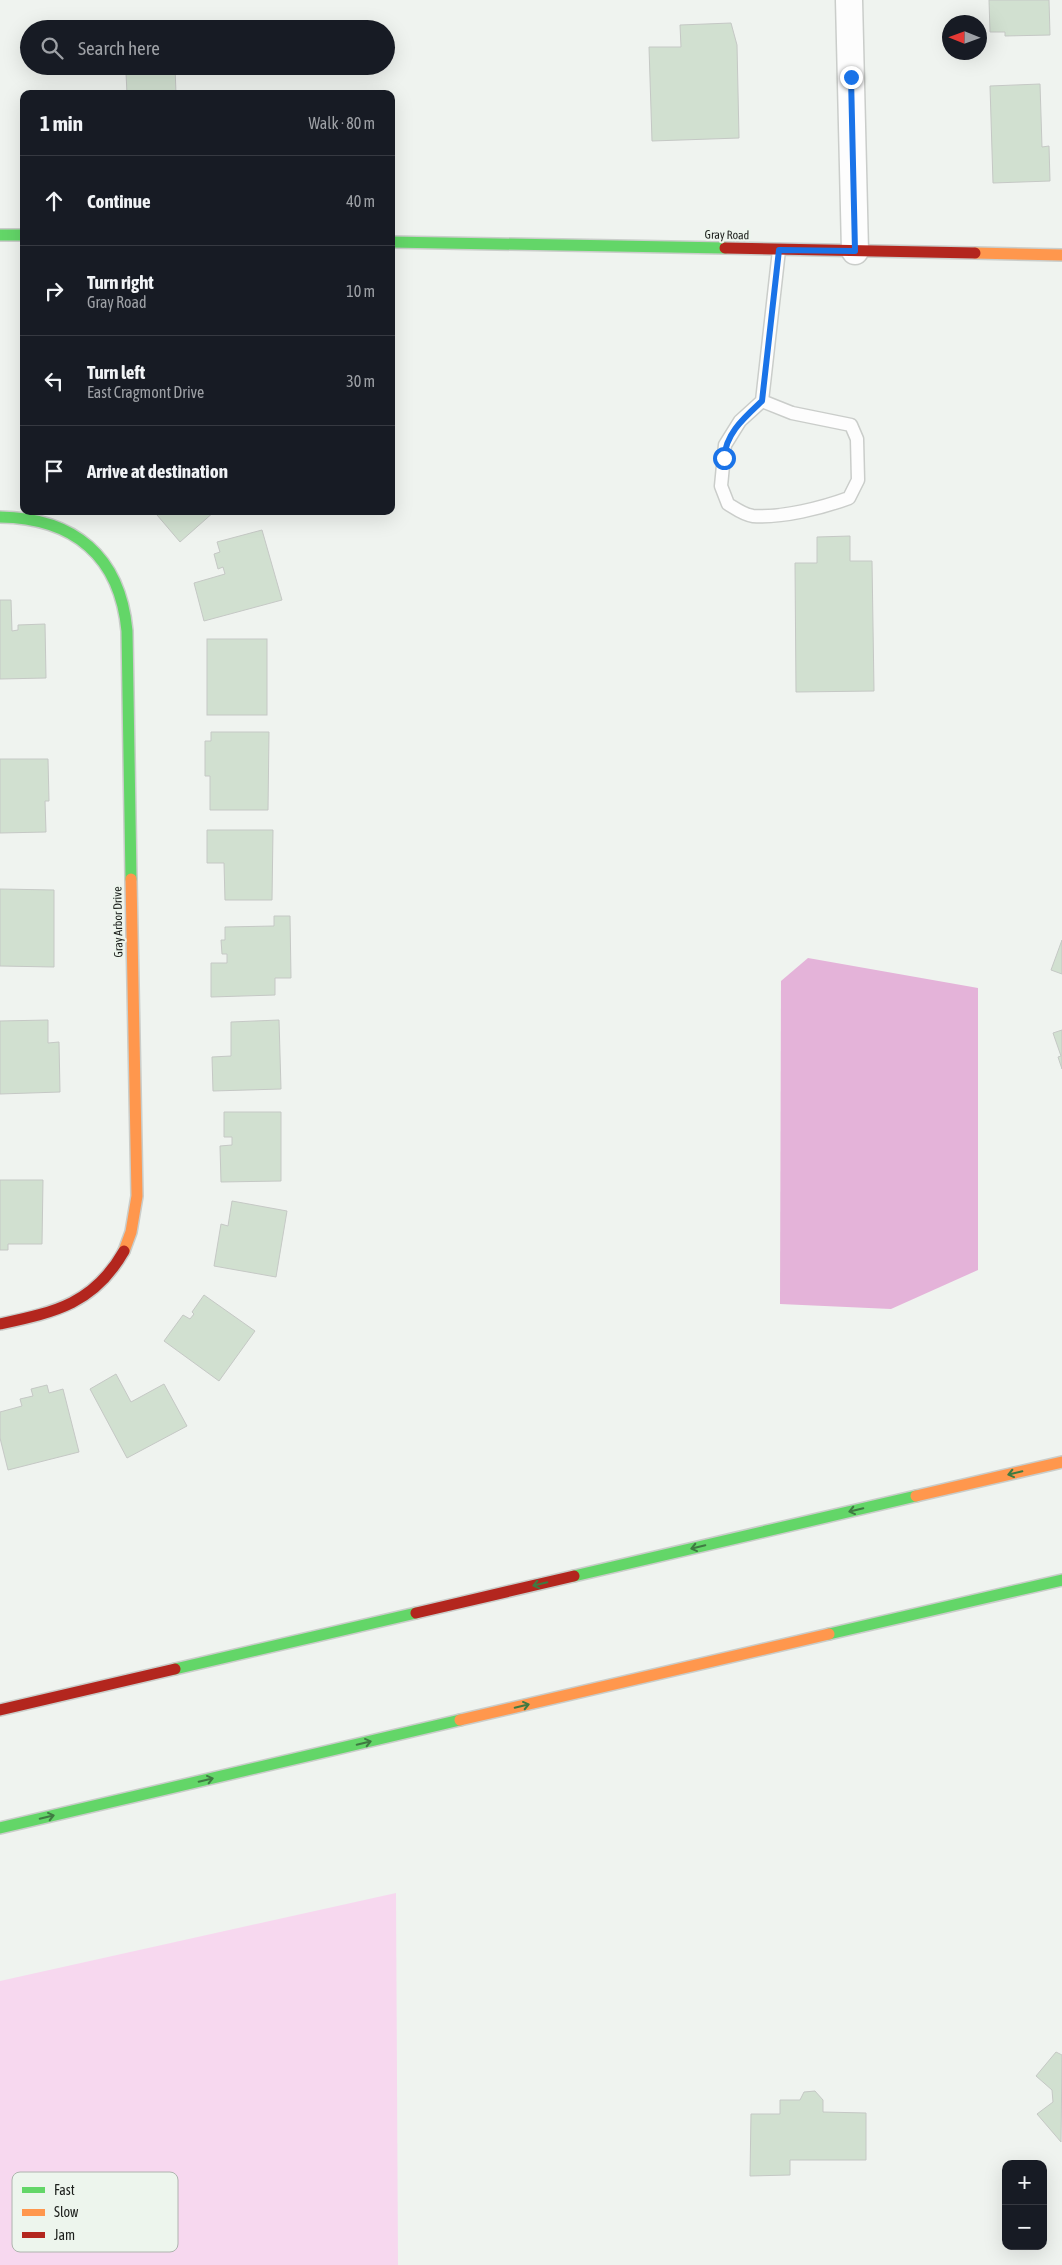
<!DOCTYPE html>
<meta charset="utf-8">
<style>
body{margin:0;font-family:"Asap Condensed",sans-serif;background:#242831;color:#f1f3f6}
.controls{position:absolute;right:15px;bottom:15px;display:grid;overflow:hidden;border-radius:10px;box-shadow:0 5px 20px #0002}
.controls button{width:45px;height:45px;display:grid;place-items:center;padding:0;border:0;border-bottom:1px solid #363941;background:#171b24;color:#f1f3f6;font:25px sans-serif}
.compass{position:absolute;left:942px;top:15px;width:45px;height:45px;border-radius:50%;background:#171b24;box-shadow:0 5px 20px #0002;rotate:271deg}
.stop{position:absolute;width:15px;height:15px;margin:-11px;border:4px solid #1a73e8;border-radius:50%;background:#fff}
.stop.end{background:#1a73e8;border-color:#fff;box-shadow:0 1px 5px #0008}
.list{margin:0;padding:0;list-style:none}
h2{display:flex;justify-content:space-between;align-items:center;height:65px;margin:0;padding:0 20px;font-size:21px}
h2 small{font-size:16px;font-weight:400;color:#9ea1a6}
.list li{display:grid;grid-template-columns:32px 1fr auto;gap:15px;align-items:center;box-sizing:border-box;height:90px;padding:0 20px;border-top:1px solid #363941}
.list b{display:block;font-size:19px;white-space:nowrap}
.list p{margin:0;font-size:16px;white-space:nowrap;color:#9ea1a6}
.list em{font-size:16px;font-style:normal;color:#9ea1a6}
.icon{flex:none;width:28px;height:28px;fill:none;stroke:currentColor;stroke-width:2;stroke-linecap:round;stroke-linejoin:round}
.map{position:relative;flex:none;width:1062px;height:2265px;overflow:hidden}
.search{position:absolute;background:#171b24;box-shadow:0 5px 20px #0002;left:20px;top:20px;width:375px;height:55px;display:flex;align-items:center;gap:12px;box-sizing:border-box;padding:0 18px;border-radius:28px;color:#9ea1a6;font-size:19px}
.panel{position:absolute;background:#171b24;box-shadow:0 5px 20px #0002;left:20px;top:90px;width:375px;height:425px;border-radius:10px}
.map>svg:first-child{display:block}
.green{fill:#f7d8ef}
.water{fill:#e4b3d9}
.building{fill:#d1e0d0;stroke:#c5c8c5}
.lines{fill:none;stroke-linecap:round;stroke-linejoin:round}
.lane-casing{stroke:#cacdca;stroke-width:15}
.street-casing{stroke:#cacdca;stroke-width:29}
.fast-casing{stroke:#cacdca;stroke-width:14}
.slow-casing{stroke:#cacdca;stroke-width:14}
.jam-casing{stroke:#cacdca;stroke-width:14}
.lane{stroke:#fdfdfd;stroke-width:12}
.street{stroke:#fdfdfd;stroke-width:26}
.fast{stroke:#63d668;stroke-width:11}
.slow{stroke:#ff974d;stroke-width:11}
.jam{stroke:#b3261e;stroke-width:11}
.oneway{stroke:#3f7a42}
.route{stroke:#1a73e8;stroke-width:6}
.labels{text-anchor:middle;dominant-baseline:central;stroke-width:4;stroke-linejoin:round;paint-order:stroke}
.street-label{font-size:12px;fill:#1b1e1b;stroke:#edf5ed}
.key{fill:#edf5ed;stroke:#aeb4ae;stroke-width:1}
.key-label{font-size:14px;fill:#1b1e1b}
</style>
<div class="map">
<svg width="1062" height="2265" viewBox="0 0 1062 2265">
<rect width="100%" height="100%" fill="#eff3ef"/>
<path class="green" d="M 396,1893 L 398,2265 L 0,2265 L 0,1981 Z"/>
<path class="water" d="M 808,958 L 978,988 L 978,1270 L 891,1309 L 780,1304 L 781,981 Z"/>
<g class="building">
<path d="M 989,0 L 1049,0 L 1050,35 L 1005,36 L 1005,32 L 990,32 Z"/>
<path d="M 731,23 L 737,45 L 739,138 L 652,141 L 649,47 L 681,47 L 680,25 Z"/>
<path d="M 103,66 L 175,66 L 176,94 L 127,94 L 126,73 L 103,74 Z"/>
<path d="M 1040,84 L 1042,147 L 1049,146 L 1050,181 L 993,183 L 990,86 Z"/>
<path d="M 161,511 L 215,511 L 180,542 L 157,515 Z"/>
<path d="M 262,530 L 282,600 L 204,621 L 194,583 L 225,574 L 223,567 L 218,569 L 214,554 L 220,552 L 217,542 Z"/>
<path d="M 850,536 L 850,561 L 872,561 L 874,691 L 796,692 L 795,563 L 817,563 L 817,537 Z"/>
<path d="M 0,600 L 11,600 L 12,631 L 18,630 L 18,625 L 45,624 L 46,678 L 0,679 Z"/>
<rect x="207" y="639" width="60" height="76"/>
<path d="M 211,732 L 269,732 L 268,810 L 210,810 L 210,776 L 205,776 L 205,741 L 211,741 Z"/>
<path d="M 0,759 L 48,759 L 49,801 L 45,801 L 46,832 L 0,833 Z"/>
<path d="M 207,830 L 273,830 L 272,900 L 225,900 L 224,863 L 207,863 Z"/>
<path d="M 0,889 L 54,890 L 54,967 L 0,966 Z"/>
<path d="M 274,916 L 290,916 L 291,978 L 275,978 L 275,995 L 211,997 L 211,963 L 227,963 L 227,954 L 222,954 L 221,940 L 225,940 L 225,927 L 274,926 Z"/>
<path d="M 1062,940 L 1062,974 L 1051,970 Z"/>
<path d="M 48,1020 L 48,1043 L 59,1042 L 60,1092 L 0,1094 L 0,1021 Z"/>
<path d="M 279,1020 L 281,1089 L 213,1091 L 212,1057 L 231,1056 L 231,1022 Z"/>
<path d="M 1062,1030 L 1062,1069 L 1058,1057 L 1061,1056 L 1053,1033 Z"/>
<path d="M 224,1112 L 281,1112 L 281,1181 L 221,1182 L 220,1146 L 232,1145 L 232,1137 L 224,1137 Z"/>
<path d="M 0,1180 L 43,1180 L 42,1244 L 8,1244 L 8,1250 L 0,1250 Z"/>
<path d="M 232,1201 L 287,1211 L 276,1277 L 214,1266 L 221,1224 L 228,1226 Z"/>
<path d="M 204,1295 L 255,1331 L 219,1381 L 164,1341 L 183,1315 L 190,1319 L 194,1314 L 192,1312 Z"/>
<path d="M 116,1374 L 131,1402 L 164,1384 L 187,1426 L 127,1458 L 90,1389 Z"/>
<path d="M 47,1385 L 49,1393 L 63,1389 L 79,1452 L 8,1470 L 0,1438 L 0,1412 L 22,1406 L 20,1399 L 33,1396 L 31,1389 Z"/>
<path d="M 1056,2052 L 1062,2055 L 1061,2142 L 1037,2114 L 1053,2102 L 1052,2090 L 1036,2076 Z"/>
<path d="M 815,2091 L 823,2100 L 823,2112 L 866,2113 L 866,2160 L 790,2160 L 790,2175 L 750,2176 L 751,2114 L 780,2114 L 780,2100 L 800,2100 L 804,2092 Z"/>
</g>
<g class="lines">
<g class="lane-casing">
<path id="lane" d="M 762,401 L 792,413 L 851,425 L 857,439 L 858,480 L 849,498 C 822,508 782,518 753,516 C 744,515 736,509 728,504 L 721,486 L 725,445 L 740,421 L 762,401 L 779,250"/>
</g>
<g class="street-casing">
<path id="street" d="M 849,0 L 855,251"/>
</g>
<g class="fast-casing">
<g id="fast">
<path d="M 0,235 L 24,235"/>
<path d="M 391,242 L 725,248"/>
<path d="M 0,517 C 74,518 120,556 127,631 L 131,879"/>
<path d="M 574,1576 L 916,1496"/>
<path d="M 829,1634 L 1062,1580"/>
<path d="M 175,1669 L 416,1613"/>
<path d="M 0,1828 L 460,1720"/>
</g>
</g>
<g class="slow-casing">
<g id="slow">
<path d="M 975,253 L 1062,255"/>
<path d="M 124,1251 L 131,1232 L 137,1196 L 131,879"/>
<path d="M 916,1496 L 1062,1462"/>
<path d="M 460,1720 L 829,1634"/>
</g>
</g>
<g class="jam-casing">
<g id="jam">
<path d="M 725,248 L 975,253"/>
<path d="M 0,1324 C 55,1312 94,1304 124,1251"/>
<path d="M 416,1613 L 574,1576"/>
<path d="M 0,1710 L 175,1669"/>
</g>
</g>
<use href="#lane" class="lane"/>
<use href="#street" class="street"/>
<use href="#fast" class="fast"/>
<use href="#slow" class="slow"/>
<use href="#jam" class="jam"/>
</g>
<defs><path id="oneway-shaft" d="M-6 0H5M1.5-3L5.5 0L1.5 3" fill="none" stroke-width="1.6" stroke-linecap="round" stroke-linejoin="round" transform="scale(1.25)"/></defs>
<g class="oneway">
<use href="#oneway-shaft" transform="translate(1015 1473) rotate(167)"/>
<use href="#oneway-shaft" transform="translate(856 1510) rotate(167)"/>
<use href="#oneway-shaft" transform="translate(698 1547) rotate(167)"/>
<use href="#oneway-shaft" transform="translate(540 1584) rotate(167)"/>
<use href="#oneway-shaft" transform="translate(522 1706) rotate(-13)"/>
<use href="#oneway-shaft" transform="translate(364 1743) rotate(-13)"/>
<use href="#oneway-shaft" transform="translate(206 1780) rotate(-13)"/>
<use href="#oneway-shaft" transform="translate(47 1817) rotate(-13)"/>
</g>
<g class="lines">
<path class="route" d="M 724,458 C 726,433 744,418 762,401 L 779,250 L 855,251 L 851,77"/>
</g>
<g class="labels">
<g class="street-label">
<text transform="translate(727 235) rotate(1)">Gray Road</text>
<text transform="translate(118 922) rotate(-91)">Gray Arbor Drive</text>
</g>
</g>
<rect x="12" y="2172" width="166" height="80" rx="8" class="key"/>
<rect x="22" y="2187" width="23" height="6" fill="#63d668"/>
<rect x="22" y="2209" width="23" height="7" fill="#ff974d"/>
<rect x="22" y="2232" width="23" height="6" fill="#b3261e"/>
<g class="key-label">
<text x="54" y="2195">Fast</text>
<text x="54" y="2217">Slow</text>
<text x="54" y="2240">Jam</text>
</g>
</svg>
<div class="controls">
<button>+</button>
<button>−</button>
</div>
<svg class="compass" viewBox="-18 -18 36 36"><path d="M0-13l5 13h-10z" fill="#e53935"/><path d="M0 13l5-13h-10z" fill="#9ea1a6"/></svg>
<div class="stop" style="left:724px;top:458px"></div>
<div class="stop end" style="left:851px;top:77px"></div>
<div class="search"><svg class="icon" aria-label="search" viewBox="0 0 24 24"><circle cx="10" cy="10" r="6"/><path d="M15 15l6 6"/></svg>Search here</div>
<section class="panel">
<h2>1 min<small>Walk · 80 m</small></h2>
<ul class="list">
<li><svg class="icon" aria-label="ahead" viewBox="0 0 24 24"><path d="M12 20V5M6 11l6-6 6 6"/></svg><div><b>Continue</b></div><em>40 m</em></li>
<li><svg class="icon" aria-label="right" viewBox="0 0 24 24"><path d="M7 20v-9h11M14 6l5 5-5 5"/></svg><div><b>Turn right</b><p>Gray Road</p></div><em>10 m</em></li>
<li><svg class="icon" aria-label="left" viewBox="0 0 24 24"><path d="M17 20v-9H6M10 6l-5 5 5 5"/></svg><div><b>Turn left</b><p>East Cragmont Drive</p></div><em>30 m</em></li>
<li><svg class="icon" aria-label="arrive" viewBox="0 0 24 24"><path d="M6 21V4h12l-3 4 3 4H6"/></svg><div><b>Arrive at destination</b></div></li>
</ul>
</section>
</div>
